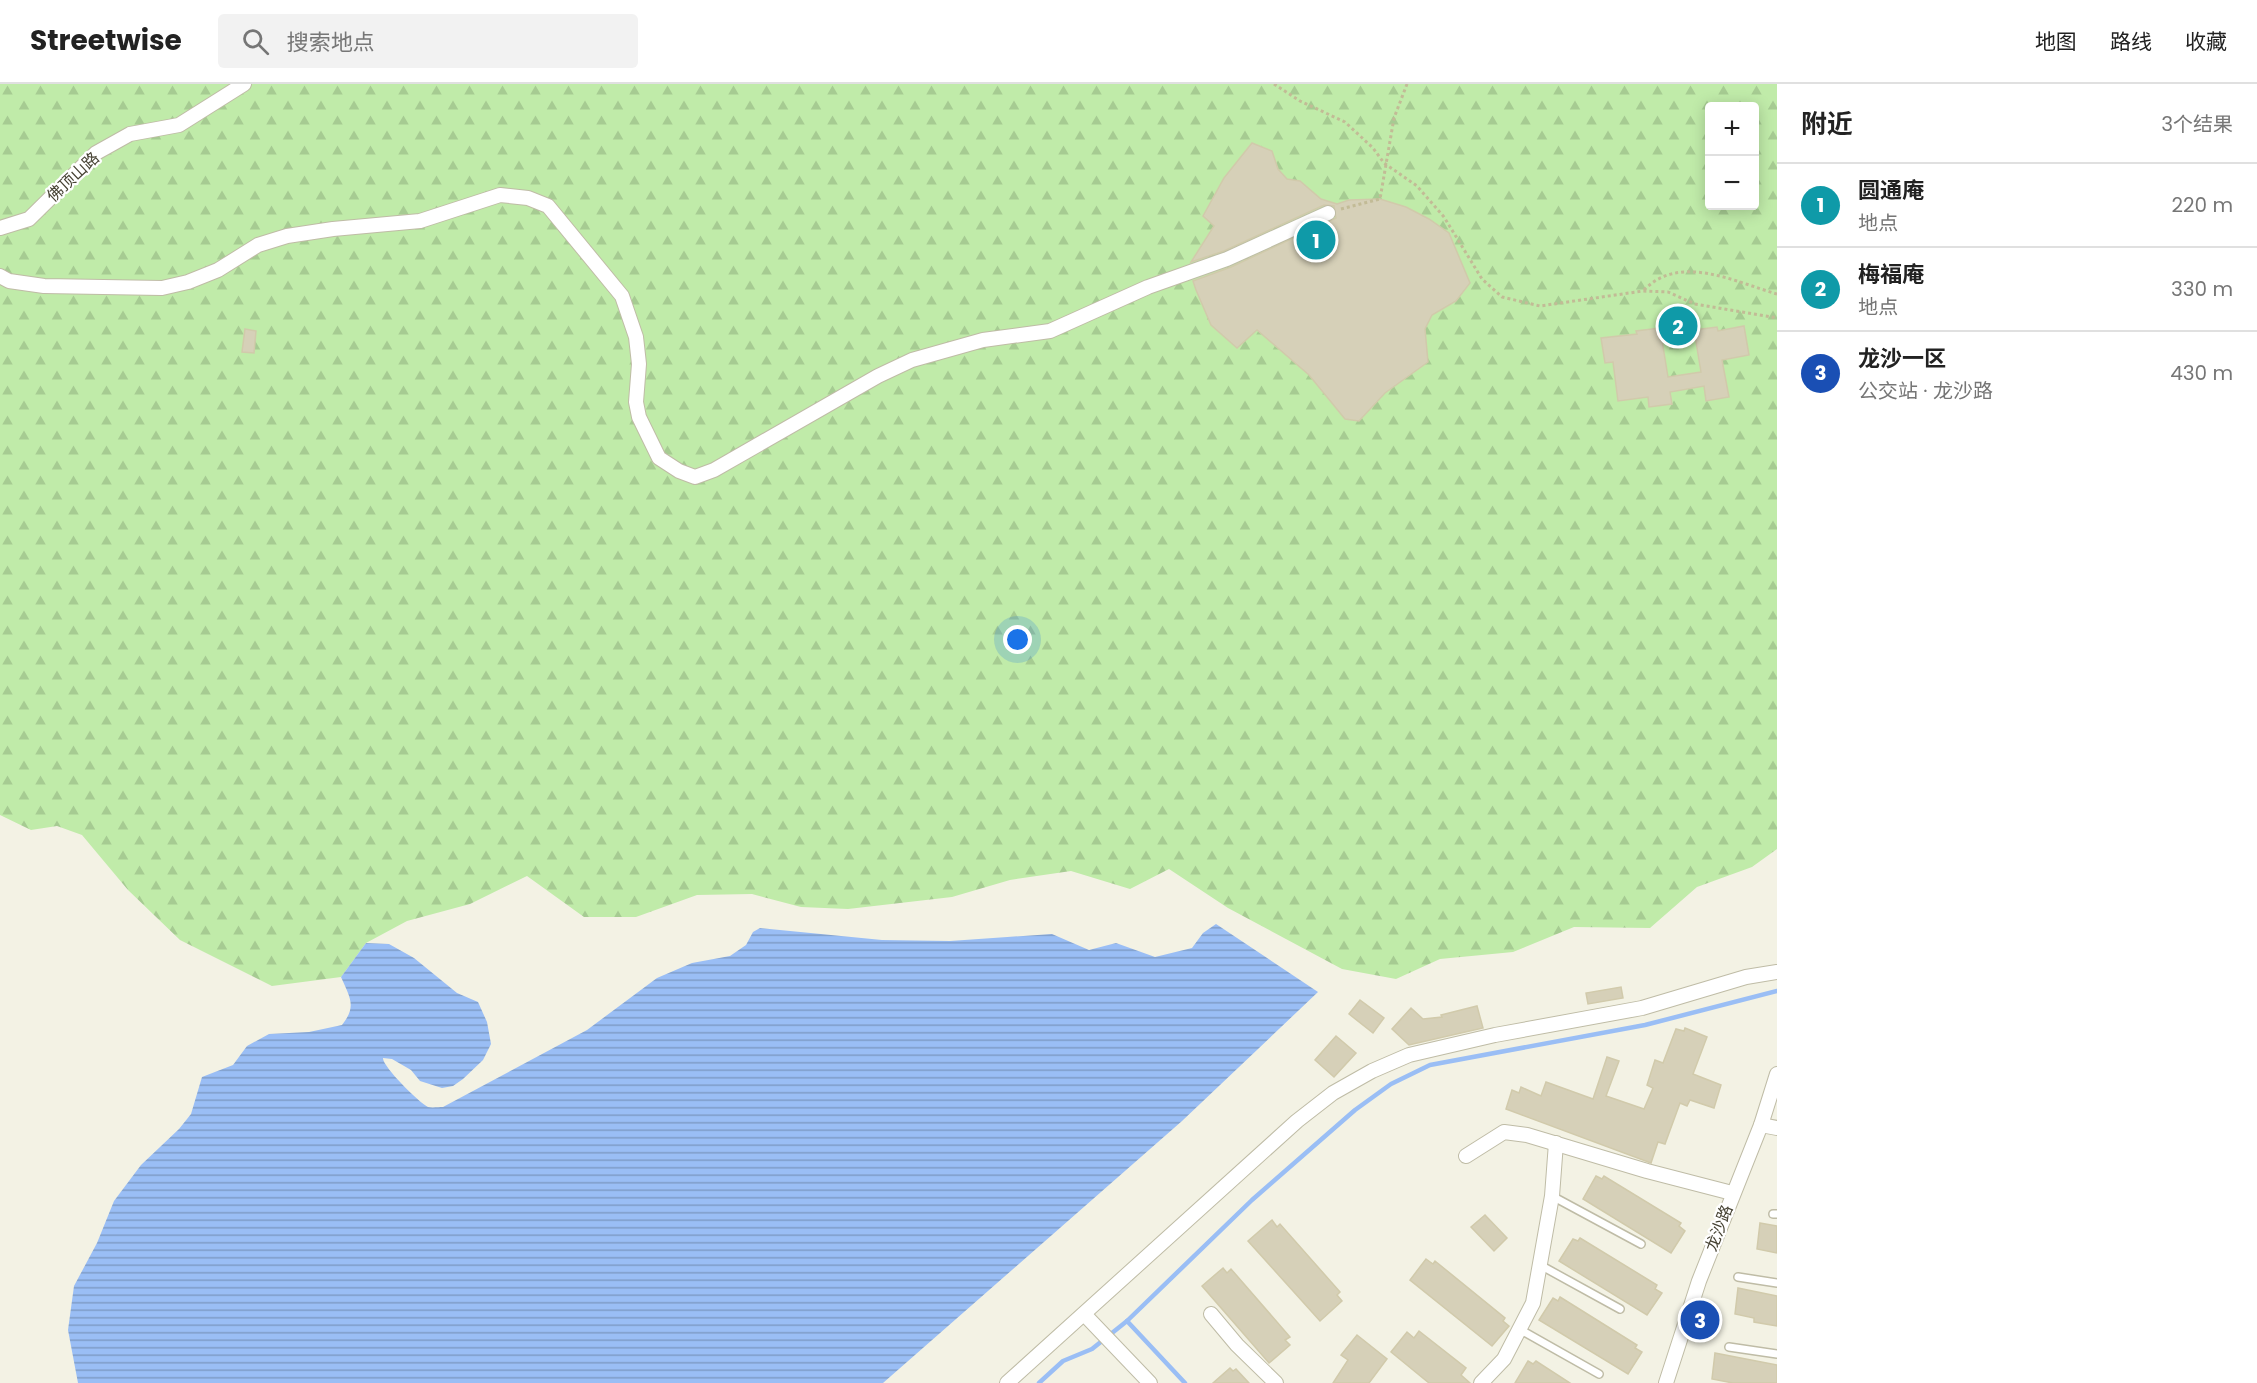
<!DOCTYPE html>
<html lang="zh">
<meta charset="utf-8">
<style>
body{margin:0;font-family:Poppins,"Noto Sans SC",sans-serif;background:#f2f2f2;color:#222}
.controls{position:absolute;right:18px;top:18px;display:grid;overflow:hidden;border-radius:6px;box-shadow:0 3px 15px #0003}
.controls button{width:54px;height:54px;display:grid;place-items:center;padding:0;border:0;border-bottom:2px solid #e0e0e0;background:#fff;color:#222;font:30px sans-serif}
.you{position:absolute;left:1018px;top:556px;width:21px;height:21px;margin:-15px;border:4px solid #fff;border-radius:50%;background:#1a73e8;box-shadow:0 0 0 9px #1a73e833}
.badge{display:grid;place-items:center;width:39px;height:39px;border-radius:50%;background:#853f19;color:#fff;font-size:20px;font-weight:700}
.pin{position:absolute;translate:-50% -50%;border:3px solid #fff;box-shadow:0 2px 6px #0006}
.list{margin:0;padding:0;list-style:none}
h2{display:flex;justify-content:space-between;align-items:center;height:78px;margin:0;padding:0 24px;font-size:26px}
h2 small{font-size:20px;font-weight:400;color:#767676}
.list li{display:grid;grid-template-columns:39px 1fr auto;gap:18px;align-items:center;box-sizing:border-box;height:84px;padding:0 24px;border-top:2px solid #e0e0e0}
.list b{display:block;font-size:22px;white-space:nowrap}
.list p{margin:0;font-size:20px;white-space:nowrap;color:#767676}
.list em{font-size:20px;font-style:normal;color:#767676}
.icon{flex:none;width:33px;height:33px;fill:none;stroke:currentColor;stroke-width:2;stroke-linecap:round;stroke-linejoin:round}
.map{position:relative;flex:none;width:1777px;height:1299px;overflow:hidden}
header{display:flex;align-items:center;gap:36px;box-sizing:border-box;height:84px;padding:0 30px;background:#fff;border-bottom:2px solid #e0e0e0}
header strong{font-size:28px}
nav{display:flex;gap:33px;margin-inline-start:auto;font-size:21px}
.search{width:420px;height:54px;background:#f2f2f2;display:flex;align-items:center;gap:15px;box-sizing:border-box;padding:0 21px;border-radius:6px;color:#767676;font-size:22px}
main{display:flex}
aside{flex:1;background:#fff}
.map>svg:first-child{display:block}
.forest{fill:url(#forest-firs);fill-rule:evenodd}
.water{fill:url(#water-rules)}
.lines{fill:none;stroke-linecap:round;stroke-linejoin:round}
.stream{stroke:#9abef5;stroke-width:4.5}
.building{fill:#d6d0b8;stroke:#d1caab;stroke-width:1.5}
.lane-casing{stroke:#bfbca6;stroke-width:10}
.street-casing{stroke:#bfbca6;stroke-width:16}
.path{stroke:#c2bb96;stroke-width:3;stroke-dasharray:3 3;stroke-linecap:butt}
.lane{stroke:#fff;stroke-width:7}
.street{stroke:#fff;stroke-width:14}
.labels{text-anchor:middle;dominant-baseline:central;stroke-width:4.5;stroke-linejoin:round;paint-order:stroke}
.street-label{font-size:16px;fill:#464233;stroke:#fff}
</style>
<header>
<strong>Streetwise</strong>
<div class="search"><svg class="icon" aria-label="search" viewBox="0 0 24 24"><circle cx="10" cy="10" r="6"/><path d="M15 15l6 6"/></svg>搜索地点</div>
<nav><a>地图</a><a>路线</a><a>收藏</a></nav>
</header>
<main>
<div class="map">
<svg width="1777" height="1299" viewBox="0 0 1777 1299">
<defs>
<pattern id="forest-firs" width="22" height="20" patternUnits="userSpaceOnUse" patternTransform="scale(1.5)"><rect width="22" height="20" fill="#c0eba9"/><path d="M5 1l3.5 6h-7zM16 11l3.5 6h-7z" fill="#a6cb92"/></pattern>
<pattern id="water-rules" width="6" height="5" patternUnits="userSpaceOnUse" patternTransform="scale(1.5)"><rect width="6" height="5" fill="#9abef5"/><path d="M0 2.5h6" fill="none" stroke="#7f9cc7"/></pattern>
</defs>
<rect width="100%" height="100%" fill="#f3f2e4"/>
<path class="forest" d="M 0,0 L 1777,0 L 1777,765 L 1752,783 L 1697,803 L 1650,844 L 1574,843 L 1513,868 L 1440,875 L 1396,895 L 1342,885 L 1228,824 L 1169,785 L 1130,805 L 1071,787 L 1010,796 L 952,813 L 848,825 L 801,823 L 752,810 L 697,811 L 636,833 L 584,833 L 527,792 L 470,820 L 407,837 L 366,859 L 341,893 L 272,902 L 180,856 L 128,806 L 82,751 L 57,742 L 31,746 L 0,731 ZM 1710,22 L 1754,22 L 1754,122 L 1710,122 Z"/>
<path class="water" d="M 1216,840 L 1318,908 L 1182,1037 L 883,1299 L 78,1299 L 68,1246 L 74,1202 L 97,1159 L 114,1117 L 141,1081 L 179,1045 L 191,1030 L 202,993 L 233,981 L 247,962 L 269,950 L 309,948 L 342,941 C 357,922 350,914 341,893 L 366,859 L 389,860 L 414,874 L 457,909 L 478,918 L 487,938 L 491,960 L 483,976 L 463,995 L 453,1002 L 442,1004 L 420,997 L 411,986 L 392,975 L 383,974 C 382,982 419,1019 428,1023 C 432,1024 439,1023 443,1023 L 587,946 L 657,894 L 692,879 L 730,872 L 746,861 L 753,848 L 760,844 L 882,856 L 950,857 L 1052,850 L 1089,866 L 1116,859 L 1155,873 L 1192,864 L 1203,849 Z"/>
<g class="lines">
<g class="stream">
<path d="M 1127,1237 L 1185,1299"/>
<path d="M 1039,1299 L 1063,1277 L 1092,1265 L 1127,1237 L 1252,1116 L 1355,1026 L 1391,1000 L 1430,981 L 1645,941 L 1777,907"/>
</g>
</g>
<g class="building">
<path d="M 1252,59 L 1272,67 L 1278,85 L 1287,95 L 1300,97 L 1321,115 L 1337,120 L 1349,116 L 1380,115 L 1406,123 L 1429,135 L 1449,149 L 1470,199 L 1456,217 L 1432,231 L 1425,245 L 1428,278 L 1385,309 L 1359,337 L 1345,335 L 1309,291 L 1257,246 L 1237,264 L 1211,241 L 1196,206 L 1193,197 L 1231,183 L 1336,134 L 1334,122 L 1324,121 L 1224,167 L 1191,178 L 1214,142 L 1203,132 L 1224,94 Z"/>
<path d="M 1692,234 L 1694,246 L 1663,249 L 1662,237 Z"/>
<path d="M 1744,242 L 1749,271 L 1722,276 L 1729,313 L 1706,317 L 1704,302 L 1670,308 L 1672,320 L 1649,323 L 1648,313 L 1618,317 L 1613,278 L 1605,279 L 1601,254 L 1637,250 L 1636,247 L 1660,244 L 1668,293 L 1701,288 L 1694,246 L 1717,243 L 1718,247 Z"/>
<path d="M 245,245 L 256,247 L 254,269 L 242,268 Z"/>
<path d="M 1621,903 L 1623,914 L 1588,920 L 1586,909 Z"/>
<path d="M 1360,916 L 1384,934 L 1373,949 L 1349,930 Z"/>
<path d="M 1477,922 L 1483,944 L 1409,961 L 1392,945 L 1411,924 L 1423,935 L 1442,933 L 1441,931 Z"/>
<path d="M 1685,944 L 1707,953 L 1693,990 L 1721,1001 L 1714,1024 L 1690,1016 L 1687,1022 L 1680,1019 L 1665,1060 L 1658,1058 L 1651,1079 L 1506,1025 L 1512,1006 L 1519,1009 L 1521,1003 L 1541,1012 L 1546,998 L 1593,1015 L 1607,973 L 1619,977 L 1606,1012 L 1644,1025 L 1653,1004 L 1647,1001 L 1655,976 L 1663,979 L 1676,945 L 1684,947 Z"/>
<path d="M 1336,952 L 1356,969 L 1334,993 L 1315,976 Z"/>
<path d="M 1596,1092 L 1602,1095 L 1604,1092 L 1681,1139 L 1679,1142 L 1685,1147 L 1671,1169 L 1583,1115 Z"/>
<path d="M 1485,1131 L 1507,1154 L 1494,1167 L 1471,1143 Z"/>
<path d="M 1272,1136 L 1277,1143 L 1280,1140 L 1340,1208 L 1337,1211 L 1342,1217 L 1320,1237 L 1248,1157 Z"/>
<path d="M 1760,1139 L 1777,1142 L 1777,1169 L 1757,1165 Z"/>
<path d="M 1580,1154 L 1657,1201 L 1655,1205 L 1662,1209 L 1647,1231 L 1559,1177 L 1573,1155 L 1578,1157 Z"/>
<path d="M 1426,1175 L 1433,1180 L 1435,1177 L 1505,1234 L 1503,1237 L 1509,1242 L 1492,1262 L 1410,1196 Z"/>
<path d="M 1223,1184 L 1227,1189 L 1231,1185 L 1290,1253 L 1285,1256 L 1290,1261 L 1269,1279 L 1202,1202 Z"/>
<path d="M 1738,1204 L 1777,1212 L 1777,1242 L 1754,1238 L 1754,1234 L 1735,1230 Z"/>
<path d="M 1560,1213 L 1637,1261 L 1635,1264 L 1642,1268 L 1628,1290 L 1539,1236 L 1553,1214 L 1558,1217 Z"/>
<path d="M 1419,1247 L 1466,1284 L 1461,1291 L 1470,1299 L 1429,1299 L 1391,1268 L 1407,1248 L 1414,1254 Z"/>
<path d="M 1357,1251 L 1387,1275 L 1369,1299 L 1333,1299 L 1348,1276 L 1341,1271 Z"/>
<path d="M 1715,1269 L 1777,1281 L 1777,1299 L 1733,1299 L 1712,1295 Z"/>
<path d="M 1528,1277 L 1533,1280 L 1536,1277 L 1570,1299 L 1515,1299 Z"/>
<path d="M 1230,1284 L 1233,1287 L 1236,1285 L 1249,1299 L 1213,1299 Z"/>
</g>
<g class="lines">
<g class="lane-casing">
<g id="lane">
<path d="M 1552,1112 L 1641,1160"/>
<path d="M 1773,1130 L 1777,1130"/>
<path d="M 1540,1181 L 1620,1225"/>
<path d="M 1738,1193 L 1777,1199"/>
<path d="M 1519,1245 L 1599,1290"/>
<path d="M 1729,1263 L 1777,1270"/>
</g>
</g>
<g class="street-casing">
<g id="street">
<path d="M 0,144 L 29,135 L 96,69 L 130,50 L 179,41 L 244,0"/>
<path d="M 0,192 L 9,197 L 44,202 L 162,204 L 188,198 L 218,186 L 258,161 L 287,152 L 333,145 L 420,137 L 500,111 L 528,114 L 548,122 L 622,212 L 636,253 L 639,280 L 636,318 L 639,333 L 659,374 L 679,387 L 695,393 L 714,386 L 878,292 L 912,276 L 983,256 L 1050,247 L 1148,203 L 1227,175 L 1328,129"/>
<path d="M 1761,1041 L 1777,1044"/>
<path d="M 1466,1072 L 1504,1048 L 1527,1051 L 1647,1087 L 1732,1109"/>
<path d="M 1084,1230 L 1150,1299"/>
<path d="M 1211,1230 L 1237,1261 L 1276,1299"/>
<path d="M 1007,1299 L 1297,1037 L 1333,1009 L 1372,987 L 1409,971 L 1495,951 L 1642,924 L 1746,893 L 1777,888"/>
<path d="M 1481,1299 L 1504,1275 L 1533,1219 L 1552,1112 L 1556,1059"/>
<path d="M 1666,1299 L 1699,1197 L 1761,1041 L 1777,990"/>
</g>
</g>
<g class="path">
<path d="M 1274,0 L 1300,17 L 1345,38 L 1373,64 L 1384,79 L 1417,102 L 1444,133 L 1482,195 L 1502,213 L 1540,222 L 1643,207 L 1668,208 L 1695,220 L 1777,234"/>
<path d="M 1341,125 L 1380,115 L 1394,34 L 1407,0"/>
<path d="M 1644,206 C 1680,169 1735,198 1777,210"/>
</g>
<use href="#lane" class="lane"/>
<use href="#street" class="street"/>
</g>
<g class="labels">
<g class="street-label">
<text transform="translate(73 93) rotate(-43)">佛顶山路</text>
<text transform="translate(1719 1144) rotate(-69)">龙沙路</text>
</g>
</g>
</svg>
<div class="controls">
<button>+</button>
<button>−</button>
</div>
<div class="you"></div>
<div class="pin badge" style="left:1316px;top:156px;background:#0f9aa8">1</div>
<div class="pin badge" style="left:1678px;top:242px;background:#0f9aa8">2</div>
<div class="pin badge" style="left:1700px;top:1236px;background:#1a4fb4">3</div>
</div>
<aside>
<h2>附近<small>3个结果</small></h2>
<ul class="list">
<li><span class="badge" style="background:#0f9aa8">1</span><div><b>圆通庵</b><p>地点</p></div><em>220 m</em></li>
<li><span class="badge" style="background:#0f9aa8">2</span><div><b>梅福庵</b><p>地点</p></div><em>330 m</em></li>
<li><span class="badge" style="background:#1a4fb4">3</span><div><b>龙沙一区</b><p>公交站 · 龙沙路</p></div><em>430 m</em></li>
</ul>
</aside>
</main>
